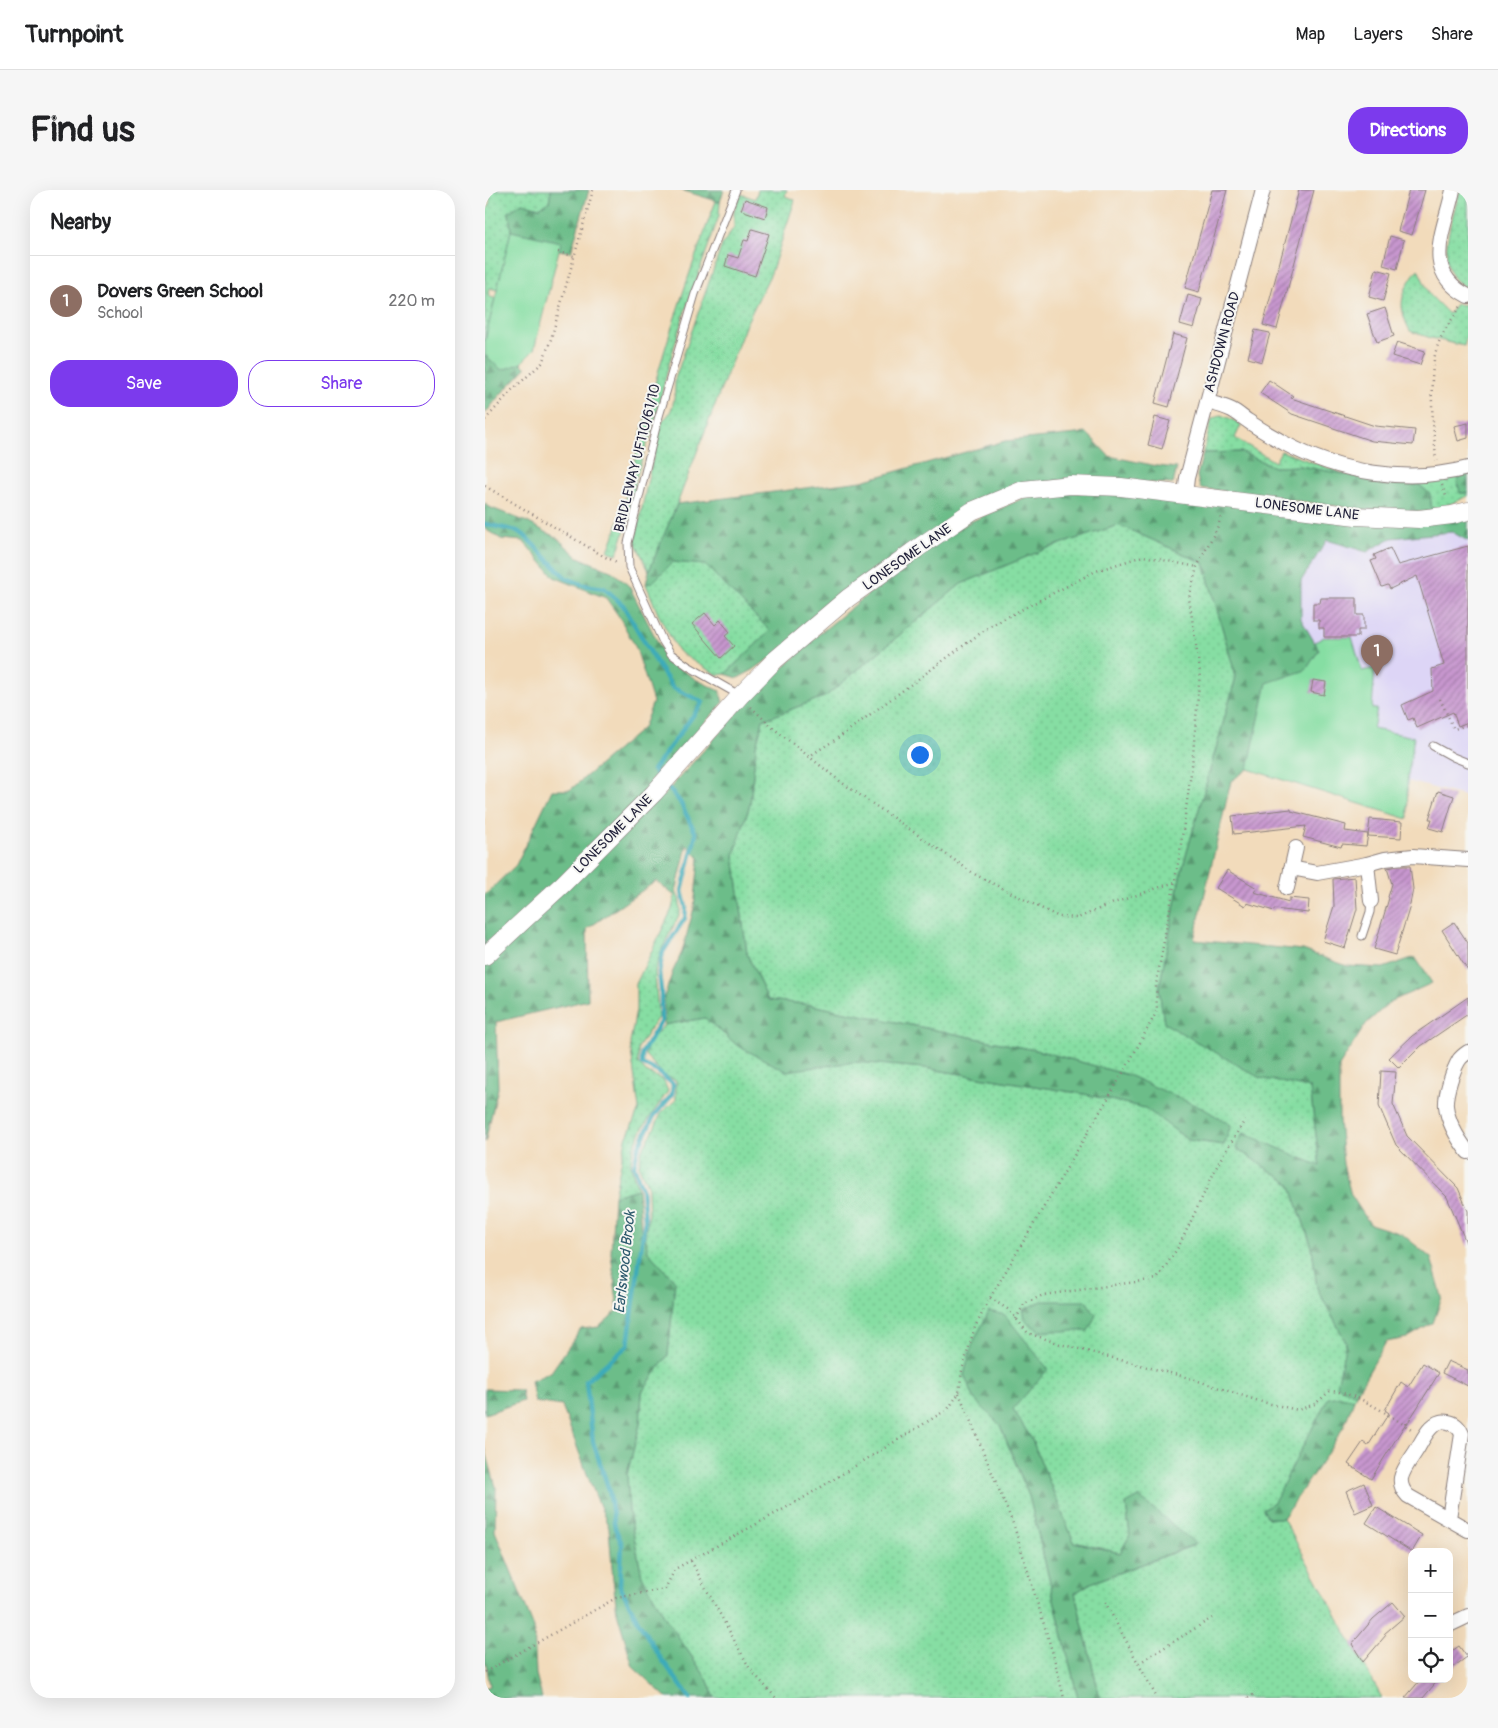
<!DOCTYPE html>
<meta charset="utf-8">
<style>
body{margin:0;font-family:Pangolin,sans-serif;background:#f6f6f6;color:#202124}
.controls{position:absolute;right:15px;bottom:15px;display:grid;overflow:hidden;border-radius:10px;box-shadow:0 5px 20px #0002}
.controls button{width:45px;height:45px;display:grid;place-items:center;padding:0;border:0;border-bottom:1px solid #e0e0e0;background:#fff;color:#202124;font:25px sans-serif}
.you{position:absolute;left:434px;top:564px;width:18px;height:18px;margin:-12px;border:4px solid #fff;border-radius:50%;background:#1a73e8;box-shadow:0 0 0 8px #1a73e833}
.badge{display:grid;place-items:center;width:32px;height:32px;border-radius:50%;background:#7c3aed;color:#fff;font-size:16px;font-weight:700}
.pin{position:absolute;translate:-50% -41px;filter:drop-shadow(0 1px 2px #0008)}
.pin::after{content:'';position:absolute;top:26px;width:18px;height:15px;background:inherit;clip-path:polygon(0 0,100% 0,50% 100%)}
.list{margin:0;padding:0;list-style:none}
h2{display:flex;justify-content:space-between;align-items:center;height:65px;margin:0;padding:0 20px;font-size:21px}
h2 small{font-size:16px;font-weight:400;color:#757577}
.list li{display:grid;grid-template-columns:32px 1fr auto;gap:15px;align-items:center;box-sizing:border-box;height:90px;padding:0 20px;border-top:1px solid #e0e0e0}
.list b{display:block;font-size:19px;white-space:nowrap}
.list p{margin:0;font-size:16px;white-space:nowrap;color:#757577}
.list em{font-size:16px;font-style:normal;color:#757577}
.actions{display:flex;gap:10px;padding:15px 20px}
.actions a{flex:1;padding:11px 0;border:1px solid #7c3aed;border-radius:20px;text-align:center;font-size:18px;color:#7c3aed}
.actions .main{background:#7c3aed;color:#fff}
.icon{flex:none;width:28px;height:28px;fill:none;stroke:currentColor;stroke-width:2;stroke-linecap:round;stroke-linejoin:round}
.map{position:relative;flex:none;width:983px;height:1508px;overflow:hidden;border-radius:20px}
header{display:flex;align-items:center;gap:30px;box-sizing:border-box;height:70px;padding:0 25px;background:#fff;border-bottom:1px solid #e0e0e0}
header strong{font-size:24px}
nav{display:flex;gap:28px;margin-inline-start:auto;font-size:18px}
.intro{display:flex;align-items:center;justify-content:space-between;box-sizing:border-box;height:120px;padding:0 30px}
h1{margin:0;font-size:35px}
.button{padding:12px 22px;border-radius:20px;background:#7c3aed;color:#fff;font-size:18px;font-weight:700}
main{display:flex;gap:30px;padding:0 30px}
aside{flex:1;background:#fff;border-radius:20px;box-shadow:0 5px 20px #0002}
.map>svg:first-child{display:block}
.built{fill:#ddd5f6}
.green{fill:url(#green-dots);stroke:#54806f}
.forest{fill:url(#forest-firs);stroke:#477062}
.pitch{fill:#86dea3;stroke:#54806f}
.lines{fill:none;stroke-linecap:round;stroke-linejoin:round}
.stream{stroke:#3cabb9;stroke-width:4.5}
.building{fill:url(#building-hatch)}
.service-casing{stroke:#8a7e7b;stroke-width:9}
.minor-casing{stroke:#8a7e7b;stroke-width:16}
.tertiary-casing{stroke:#8a7e7b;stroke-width:19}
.path{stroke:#8a7e7b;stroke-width:2.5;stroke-dasharray:1 4;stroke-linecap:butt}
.service{stroke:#fff;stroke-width:7}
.minor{stroke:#fff;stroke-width:14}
.tertiary{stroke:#fff;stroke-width:18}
.labels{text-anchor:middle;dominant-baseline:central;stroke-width:4;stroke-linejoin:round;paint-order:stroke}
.street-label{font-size:14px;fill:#22223b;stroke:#f6f6f2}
.water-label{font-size:15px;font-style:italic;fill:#2c596d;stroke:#f6f6f2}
</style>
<header>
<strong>Turnpoint</strong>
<nav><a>Map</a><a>Layers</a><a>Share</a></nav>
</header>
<div class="intro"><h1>Find us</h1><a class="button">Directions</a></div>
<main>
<aside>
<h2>Nearby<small></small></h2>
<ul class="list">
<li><span class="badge" style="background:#8d6e63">1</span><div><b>Dovers Green School</b><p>School</p></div><em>220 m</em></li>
</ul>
<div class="actions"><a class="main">Save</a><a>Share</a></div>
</aside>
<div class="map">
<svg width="983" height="1508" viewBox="0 0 983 1508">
<defs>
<pattern id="green-dots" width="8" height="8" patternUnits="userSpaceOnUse" patternTransform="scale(1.25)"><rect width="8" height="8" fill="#86dea3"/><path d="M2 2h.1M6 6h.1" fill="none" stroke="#73be8d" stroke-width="1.8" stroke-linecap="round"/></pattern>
<pattern id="forest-firs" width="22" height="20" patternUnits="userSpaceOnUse" patternTransform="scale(1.25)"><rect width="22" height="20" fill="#6cbd89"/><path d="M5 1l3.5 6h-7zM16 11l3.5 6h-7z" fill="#589971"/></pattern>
<pattern id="building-hatch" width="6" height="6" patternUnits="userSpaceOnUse" patternTransform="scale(1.25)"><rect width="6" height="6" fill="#c897cf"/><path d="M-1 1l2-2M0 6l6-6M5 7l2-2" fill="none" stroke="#a27ba9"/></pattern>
</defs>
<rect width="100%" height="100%" fill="#f6f6f2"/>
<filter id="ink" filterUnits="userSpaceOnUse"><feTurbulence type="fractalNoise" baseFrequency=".02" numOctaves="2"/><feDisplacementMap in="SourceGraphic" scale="10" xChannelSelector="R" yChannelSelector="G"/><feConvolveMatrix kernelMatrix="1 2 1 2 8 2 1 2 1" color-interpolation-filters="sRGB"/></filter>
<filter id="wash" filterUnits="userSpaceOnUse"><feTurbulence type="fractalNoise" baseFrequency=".0096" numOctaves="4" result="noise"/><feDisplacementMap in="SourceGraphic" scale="20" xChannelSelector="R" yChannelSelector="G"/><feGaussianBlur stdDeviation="1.12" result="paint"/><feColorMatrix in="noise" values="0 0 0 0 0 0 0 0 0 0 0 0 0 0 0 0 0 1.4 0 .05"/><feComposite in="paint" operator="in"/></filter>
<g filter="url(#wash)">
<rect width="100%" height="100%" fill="#f2dbbb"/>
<path class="built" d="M 967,342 L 983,351 L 983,607 L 923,591 L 923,629 L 763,579 L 816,429 L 816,391 L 842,350 L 882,362 L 906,348 Z"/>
<g class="green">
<path d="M 5,0 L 66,0 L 64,12 L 54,18 L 37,13 L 24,22 L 26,41 L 12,100 L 5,98 L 3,106 L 10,108 L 0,151 L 0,20 L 5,16 Z"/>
<path d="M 273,0 L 302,0 L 300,6 L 310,10 L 286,83 L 261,134 L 192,314 L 164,381 L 150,352 L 164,284 L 178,230 C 190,222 190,203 190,189 L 237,55 L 249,37 L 249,20 L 256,4 L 270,9 Z"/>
<path d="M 975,0 L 983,0 L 983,98 C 945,83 968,28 975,0 Z"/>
<path d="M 231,11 L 235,12 L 234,26 L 199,124 L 184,174 L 166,246 L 160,259 L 150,291 L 149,312 L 132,364 L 123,361 C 141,317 149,270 161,225 C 181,152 204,81 231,11 Z"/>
<path d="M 933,79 L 945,105 L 964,124 L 971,114 L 983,115 L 983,142 L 979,156 L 946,148 L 925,141 C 922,135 919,129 918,122 C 914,107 924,90 933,79 Z"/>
<path d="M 736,225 L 746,229 L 756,235 L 750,248 L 790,272 L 796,261 L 863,285 L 815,276 L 789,277 L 756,262 L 718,263 L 727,229 Z"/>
<path d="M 980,283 L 975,303 L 983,303 L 983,306 L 947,322 L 945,304 L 932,293 L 952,287 Z"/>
<path d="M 634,335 L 719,373 L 751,487 L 695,687 L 674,799 L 679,832 L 775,888 L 825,898 L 835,977 L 759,943 L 751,958 L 805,994 L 827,1057 L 832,1098 L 861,1152 L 853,1196 L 871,1204 L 869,1210 L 855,1206 L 789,1312 L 778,1319 L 783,1328 L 798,1328 L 897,1508 L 615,1508 L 590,1403 L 606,1393 L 710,1355 L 641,1314 L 645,1345 L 635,1363 L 589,1352 L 547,1250 L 528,1219 L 490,1210 L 515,1235 L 544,1306 L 593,1508 L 230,1508 L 222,1489 L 181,1429 L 157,1386 L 144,1322 L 142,1284 L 155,1234 L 157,1202 L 183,1165 L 190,1091 L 163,1063 L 160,1045 L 164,1024 L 163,997 L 154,976 L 157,959 L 166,945 L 177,922 L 191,910 L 191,891 L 179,885 L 160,865 L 164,852 L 179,835 L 220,828 L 253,856 L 301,880 L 370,872 L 439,878 L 599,904 L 661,918 L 703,950 L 739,955 L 746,936 L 643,885 L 555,861 L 326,815 L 283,810 L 262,764 L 249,665 L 265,614 L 271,556 L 278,530 L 341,506 L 476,394 L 563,358 Z"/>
<path d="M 188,372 L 220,375 L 286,441 L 240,484 L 233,485 L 211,473 L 193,461 L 173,424 L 161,394 L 168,392 Z"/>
<path d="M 191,701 L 195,712 L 195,723 L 176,761 L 170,781 L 173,827 L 153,858 L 153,873 L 161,882 L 178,890 L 183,901 C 170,921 145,950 146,975 C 147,983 151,991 153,999 L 129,1006 L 141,949 L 154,919 L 145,853 L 151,820 L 151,794 L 187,719 Z"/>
</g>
<g class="forest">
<path d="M 66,0 L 104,0 L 86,62 L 74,60 L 75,52 L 26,41 L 24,22 L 37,13 L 54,18 L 64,12 Z"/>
<path d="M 196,0 L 239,0 L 235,12 Z"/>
<path d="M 0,165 L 17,180 L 36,173 L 41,178 L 14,206 L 0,224 Z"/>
<path d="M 602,243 L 624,266 L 672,276 L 692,278 L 688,294 L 594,289 L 537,294 L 268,480 L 253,488 L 240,484 L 285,441 L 220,375 L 188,372 L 168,392 L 161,394 L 164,381 L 192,314 L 377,291 L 520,251 Z"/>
<path d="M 756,262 L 789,277 L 815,276 L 897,291 L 932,293 L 945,304 L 947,322 L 890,321 L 715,298 L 712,286 L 718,263 Z"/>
<path d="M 983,282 L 983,303 L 975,303 L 972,289 Z"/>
<path d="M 585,302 L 983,328 L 983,351 L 967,342 L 906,348 L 882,362 L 842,350 L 816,391 L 816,429 L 834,460 L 821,480 L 782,493 L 763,579 L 746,591 L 709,750 L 818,760 L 862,776 L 898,778 L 930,767 L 947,793 L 905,812 L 881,834 L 854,876 L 854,930 L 858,974 L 866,1005 L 885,1034 L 917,1044 L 946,1068 L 957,1107 L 948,1133 L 922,1148 L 901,1152 L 871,1204 L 852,1196 L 861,1152 L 832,1098 L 827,1057 L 805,994 L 751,958 L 758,943 L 835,976 L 825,898 L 775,888 L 679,833 L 674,799 L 695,687 L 751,487 L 719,373 L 634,335 L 563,358 L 476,394 L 341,506 L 278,530 L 271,556 L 265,614 L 249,665 L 262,764 L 283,810 L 326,815 L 555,861 L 643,885 L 721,920 L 746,935 L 739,955 L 703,950 L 660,918 L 599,904 L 439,878 L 370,872 L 301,881 L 253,856 L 220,828 L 179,835 L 179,807 L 188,781 L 197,762 L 209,718 L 214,668 L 202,655 L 190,706 L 171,691 L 102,739 L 103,810 L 11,832 L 13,898 L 0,952 L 0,705 L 31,675 L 67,600 L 85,600 L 158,538 L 168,512 L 151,458 L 135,428 L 121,408 L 69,387 L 38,351 L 16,349 L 0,339 L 0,313 L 4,317 L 42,332 L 72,348 L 93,367 L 128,382 L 144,396 L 182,470 L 212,490 L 235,501 L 238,513 L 165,592 L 178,606 L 260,514 L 334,444 L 418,376 L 485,332 L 541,307 Z"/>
<path d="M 153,999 L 156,1039 L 160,1045 L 163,1062 L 190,1091 L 183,1165 L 157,1202 L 155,1234 L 142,1284 L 144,1322 L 157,1386 L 181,1429 L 222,1489 L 230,1508 L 182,1508 L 148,1477 L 132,1422 L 128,1390 L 124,1338 L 105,1292 L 77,1216 L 50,1212 L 46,1191 L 66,1182 L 96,1139 L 114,1137 L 133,1120 L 126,1063 L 129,1006 Z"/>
<path d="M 557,1111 L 601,1111 L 611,1125 L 603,1141 L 555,1141 L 541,1131 L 538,1120 Z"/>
<path d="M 504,1121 L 520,1125 L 563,1179 L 528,1219 L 547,1250 L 589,1352 L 635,1363 L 645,1345 L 641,1314 L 654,1307 L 711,1354 L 606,1393 L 590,1403 L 615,1508 L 593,1508 L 544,1306 L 515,1235 L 490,1210 L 479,1185 L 487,1155 Z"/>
<path d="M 0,1199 L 36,1200 L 38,1211 L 0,1224 Z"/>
<path d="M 855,1206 L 869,1210 L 859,1236 L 840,1267 L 798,1328 L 783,1328 L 778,1319 L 789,1312 L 843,1208 Z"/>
<path d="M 0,1258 L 11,1297 L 10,1341 L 49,1438 L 51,1484 L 57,1508 L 0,1508 L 0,1498 L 5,1496 L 0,1468 Z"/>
</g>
<g class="pitch">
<path d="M 26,41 L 76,52 L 49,160 L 36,173 L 17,180 L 0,165 L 0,151 Z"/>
<path d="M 839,447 L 867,447 L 877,481 L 890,478 L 887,519 L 892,519 L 888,539 L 929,547 L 922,591 L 923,629 L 763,579 L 782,493 L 821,480 L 834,460 L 830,452 Z"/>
</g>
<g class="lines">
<g class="stream">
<path d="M 0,334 L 32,341 L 39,345 L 81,388 L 99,395 L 119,398 L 138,415 L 174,477 L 188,498 L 218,512 L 168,580 L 176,589"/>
<path d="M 181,595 L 195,612 L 211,644 L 197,701 L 201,717 L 200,728 L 178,762 L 174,782 L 176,799 L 176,831 L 157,863 L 157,874 L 173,882 L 188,894 L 187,905 L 169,926 L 153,958 L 149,976 L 157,999 L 160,1029 L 143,1155 L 101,1191 L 108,1252 L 124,1300 L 130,1338 L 137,1354 L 135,1396 L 153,1431 L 175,1467 L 205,1508"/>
</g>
</g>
<g id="blocks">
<g class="building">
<path d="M 727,0 L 742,0 L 714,102 L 700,98 Z"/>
<path d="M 814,0 L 829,0 L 792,139 L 778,135 Z"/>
<path d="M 924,0 L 940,0 L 927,45 L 913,41 Z"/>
<path d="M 260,9 L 283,17 L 280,28 L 256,20 Z"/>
<path d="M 267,39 L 284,44 L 270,86 L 240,76 L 243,65 L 253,68 L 259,50 L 263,51 Z"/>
<path d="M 905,46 L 919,50 L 912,79 L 898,75 Z"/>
<path d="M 891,79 L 906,83 L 898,111 L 884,107 Z"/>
<path d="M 703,105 L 717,109 L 709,138 L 695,134 Z"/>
<path d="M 900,118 L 909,146 L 892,152 L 882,124 Z"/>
<path d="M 770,140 L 785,143 L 777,172 L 763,168 Z"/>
<path d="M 688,144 L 702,148 L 684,217 L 670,213 Z"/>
<path d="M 912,152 L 940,161 L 935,175 L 907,166 Z"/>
<path d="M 784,190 L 808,206 L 806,208 L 890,236 L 930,240 L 928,255 L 887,251 L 807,224 L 775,203 Z"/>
<path d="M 670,227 L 685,231 L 677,259 L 663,255 Z"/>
<path d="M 983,233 L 983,248 L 973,251 L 969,236 Z"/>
<path d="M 983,356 L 983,532 L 973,536 L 968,522 L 932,538 L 928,528 L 923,530 L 917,515 L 948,501 L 947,479 L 959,475 L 932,386 L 905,399 L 903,395 L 897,397 L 886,371 L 891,369 L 889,365 L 905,358 L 913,375 Z"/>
<path d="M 836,408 L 872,408 L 872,425 L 879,425 L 879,440 L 873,440 L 873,447 L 839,447 L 839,438 L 834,438 L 834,430 L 828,430 L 828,413 L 835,413 Z"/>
<path d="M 220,423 L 230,435 L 235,430 L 245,442 L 240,446 L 249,456 L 236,468 L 207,434 Z"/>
<path d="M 828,490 L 841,492 L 839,505 L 826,502 Z"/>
<path d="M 953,601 L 969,606 L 958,642 L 944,638 L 947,629 L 944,629 Z"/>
<path d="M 806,619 L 806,621 L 861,635 L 860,641 L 883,644 L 881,656 L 857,654 L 856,657 L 818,647 L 821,636 L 749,644 L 747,626 Z"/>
<path d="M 885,629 L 917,632 L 916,648 L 883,646 Z"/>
<path d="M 914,676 L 925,676 L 928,699 L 924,719 L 910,765 L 889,759 L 904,708 L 903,707 L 907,694 L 902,678 Z"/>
<path d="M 742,680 L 772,698 L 769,702 L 804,712 L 804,708 L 824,710 L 823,723 L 789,719 L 789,721 L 762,713 L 760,716 L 731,698 Z"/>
<path d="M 870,687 L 872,719 L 860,758 L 838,751 L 849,716 L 848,689 Z"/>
<path d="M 969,732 L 983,753 L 983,781 L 957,740 Z"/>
<path d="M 983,807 L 983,824 L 936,856 L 914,878 L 904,868 L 927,846 Z"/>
<path d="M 896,881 L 911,882 L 908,914 L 922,946 L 973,998 L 983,1021 L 983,1057 L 962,1007 L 911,955 L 894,916 Z"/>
<path d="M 963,1171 L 983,1180 L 983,1196 L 957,1183 Z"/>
<path d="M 938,1173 L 954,1183 L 922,1234 L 921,1233 L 886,1289 L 863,1274 L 878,1252 L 883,1256 L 904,1223 L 900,1220 L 916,1192 L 923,1197 Z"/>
<path d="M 879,1293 L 888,1315 L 870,1323 L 861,1301 Z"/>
<path d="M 891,1317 L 937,1345 L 927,1362 L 881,1333 Z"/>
<path d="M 908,1412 L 920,1426 L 899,1444 L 901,1445 L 878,1472 L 867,1454 L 888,1429 Z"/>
<path d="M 974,1456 L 982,1467 L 964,1480 L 964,1463 Z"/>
<path d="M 936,1489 L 954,1489 L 938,1508 L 920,1508 Z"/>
</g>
</g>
</g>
<g filter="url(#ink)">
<use href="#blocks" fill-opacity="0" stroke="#8a7e7b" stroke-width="1"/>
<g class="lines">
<g class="service-casing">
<g id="service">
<path d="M 251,0 L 210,104 L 172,233 L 143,353 L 144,377 L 177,450 L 186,464 L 203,476 L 254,505"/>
<path d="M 948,556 L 968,567 L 983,573"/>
<path d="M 877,746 L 885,722 L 886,711"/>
</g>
</g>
<g class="minor-casing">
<g id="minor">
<path d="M 968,0 C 960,40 935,81 983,106"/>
<path d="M 722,212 C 730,214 739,216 747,220 C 753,223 758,228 763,231 C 774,239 787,246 799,253 C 854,283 922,294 983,278"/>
<path d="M 700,305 L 702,288 L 778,0"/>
<path d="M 882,674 L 886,711"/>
<path d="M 806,678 L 832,683 L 882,674 L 900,669 L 928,666 L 983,670"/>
<path d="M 802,698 L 811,658"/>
<path d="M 983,862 C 980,864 976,867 974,870 C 968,880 960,904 961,916 C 963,933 973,949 983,962"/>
<path d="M 964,1328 L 977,1244 C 974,1237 970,1233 963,1232 C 946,1228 938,1250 931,1261 C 926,1269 918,1279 916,1288 C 915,1295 918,1301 923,1306 L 983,1340"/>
<path d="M 964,1435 L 983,1426"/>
</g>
</g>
<g class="tertiary-casing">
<path id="tertiary" d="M 0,766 L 78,694 L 169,603 L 255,506 L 290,470 L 363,408 L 427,362 L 487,321 L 538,300 L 585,295 L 636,297 L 871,326 L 934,329 L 967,325 L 983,321"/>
</g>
<g class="path">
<path d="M 73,62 L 89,66"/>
<path d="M 0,230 L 27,200 L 57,173 L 66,149 L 108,0"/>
<path d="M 951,271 C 949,237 941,183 954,152 C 959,139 969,127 976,116"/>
<path d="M 957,295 L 962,309"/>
<path d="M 0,296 L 120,367 L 134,373"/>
<path d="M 955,509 L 969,539 L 983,535"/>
<path d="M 266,517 L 288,538 L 356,592 L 491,685 L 574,727 L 593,728 L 623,715 L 690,692"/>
<path d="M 323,567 L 356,546 L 505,436 L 611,381 L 658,366 L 712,377"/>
<path d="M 505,1108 L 524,1120 L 543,1143 L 575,1154 L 704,1188 L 777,1212 L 813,1220 L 830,1214 L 845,1201 C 875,1203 902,1225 928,1240"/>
<path d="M 531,1129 L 539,1114 L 558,1105 L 672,1089 L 694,1056 L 735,970 L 760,930"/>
<path d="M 474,1203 L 529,1336 L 568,1464 L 579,1508"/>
<path d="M 206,1371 L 265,1479 L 291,1508"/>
<path d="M 620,1412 L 672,1508"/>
<path d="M 654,1473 L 727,1428"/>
<path d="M 0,1482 L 131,1408 L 180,1399 L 190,1379 L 315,1310 L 463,1219 L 474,1203 L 477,1180 L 490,1137 L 505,1108 L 645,871 L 672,821 L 671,795 L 694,668 L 707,576 L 715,482 L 704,408 L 712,377 L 733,336 L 737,324"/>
<path d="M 763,1508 L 769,1504"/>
</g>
<use href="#service" class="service"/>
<use href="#minor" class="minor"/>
<use href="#tertiary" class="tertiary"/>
</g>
</g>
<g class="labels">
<g class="street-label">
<text transform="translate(737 152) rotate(-75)">ASHDOWN ROAD</text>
<text transform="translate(152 268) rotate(-76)">BRIDLEWAY UF110/61/10</text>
<text transform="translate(822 319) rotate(7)">LONESOME LANE</text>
<text transform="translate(422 367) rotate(-35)">LONESOME LANE</text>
<text transform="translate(128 644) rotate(-45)">LONESOME LANE</text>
</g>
<g class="water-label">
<text transform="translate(140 1072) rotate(-84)">Earlswood Brook</text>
</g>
</g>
</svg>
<div class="controls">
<button>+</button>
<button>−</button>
<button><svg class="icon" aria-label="locate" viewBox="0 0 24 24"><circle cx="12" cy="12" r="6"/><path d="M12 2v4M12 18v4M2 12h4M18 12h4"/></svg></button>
</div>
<div class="you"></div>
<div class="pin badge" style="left:892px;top:486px;background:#8d6e63">1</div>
</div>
</main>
